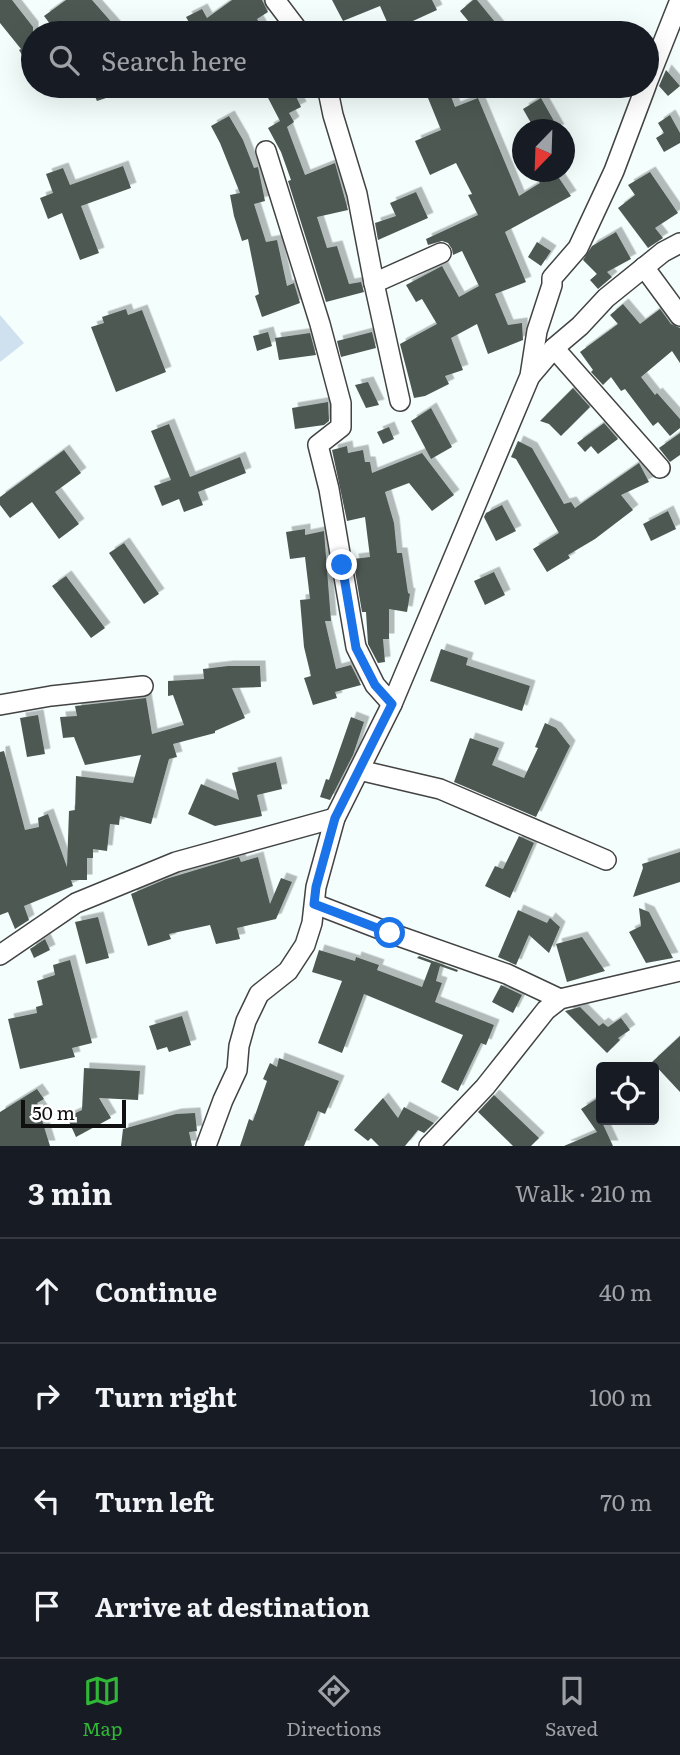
<!DOCTYPE html>
<meta charset="utf-8">
<style>
body{margin:0;font-family:Literata,serif;background:#20242c;color:#f1f3f6}
.controls{position:absolute;right:21px;bottom:21px;display:grid;overflow:hidden;border-radius:7px;box-shadow:0 7px 28px #0002}
.controls button{width:63px;height:63px;display:grid;place-items:center;padding:0;border:0;border-bottom:2px solid #363941;background:#171b24;color:#f1f3f6;font:35px sans-serif}
.compass{position:absolute;left:512px;top:119px;width:63px;height:63px;border-radius:50%;background:#171b24;box-shadow:0 7px 28px #0002;rotate:203deg}
.scale{position:absolute;left:21px;bottom:18px;width:105px;box-sizing:border-box;padding-left:7px;border:4px solid #101010;border-top:0;font-size:19px;line-height:24px;white-space:nowrap;color:#101010;-webkit-text-stroke:5px #fff;paint-order:stroke}
.stop{position:absolute;width:21px;height:21px;margin:-16px;border:5px solid #1a73e8;border-radius:50%;background:#fff}
.stop.end{background:#1a73e8;border-color:#fff;box-shadow:0 2px 7px #0008}
.list{margin:0;padding:0;list-style:none}
h2{display:flex;justify-content:space-between;align-items:center;height:91px;margin:0;padding:0 28px;font-size:30px}
h2 small{font-size:23px;font-weight:400;color:#9ea1a6}
.list li{display:grid;grid-template-columns:46px 1fr auto;gap:21px;align-items:center;box-sizing:border-box;height:105px;padding:0 28px;border-top:2px solid #363941}
.list b{display:block;font-size:26px;white-space:nowrap}
.list em{font-size:23px;font-style:normal;color:#9ea1a6}
.icon{flex:none;width:38px;height:38px;fill:none;stroke:currentColor;stroke-width:2;stroke-linecap:round;stroke-linejoin:round}
.map{position:relative;flex:none;width:680px;height:1146px;overflow:hidden}
.search{position:absolute;background:#171b24;box-shadow:0 7px 28px #0002;left:21px;right:21px;top:21px;height:77px;display:flex;align-items:center;gap:18px;box-sizing:border-box;padding:0 24px;border-radius:38px;color:#9ea1a6;font-size:26px}
.sheet{height:511px;background:#171b24}
nav{display:flex;justify-content:space-around;align-items:center;box-sizing:border-box;height:98px;border-top:2px solid #363941;background:#171b24;font-size:19px;color:#9ea1a6}
nav a{display:grid;justify-items:center;gap:4px}
nav .on{color:#30b736}
.map>svg:first-child{display:block}
.pitch{fill:#cfe1ef}
.building{fill:#4d5852;filter:url(#shadow)}
.lines{fill:none;stroke-linecap:round;stroke-linejoin:round}
.minor-casing{stroke:#434343;stroke-width:22}
.minor{stroke:#fff;stroke-width:19}
.route{stroke:#1a73e8;stroke-width:9}
</style>
<div class="map">
<svg width="680" height="1146" viewBox="0 0 680 1146">
<defs>
<filter id="shadow"><feDropShadow dx="5.5" dy="-5.5" stdDeviation="0" flood-color="#0004"/></filter>
</defs>
<rect width="100%" height="100%" fill="#f3fefd"/>
<path class="pitch" d="M 0,315 L 24,343 L 0,362 Z"/>
<g class="building">
<path d="M 0,0 L 12,0 L 33,27 L 33,65 L 29,59 L 26,61 L 19,50 L 21,49 L 0,23 Z"/>
<path d="M 66,0 L 92,0 L 121,33 L 78,33 L 73,28 L 66,33 L 57,33 L 44,16 Z"/>
<path d="M 232,0 L 262,0 L 268,12 L 257,19 L 265,33 L 195,33 L 186,17 L 202,9 L 207,18 Z"/>
<path d="M 332,0 L 432,0 L 437,10 L 391,31 L 380,6 L 343,21 Z"/>
<path d="M 473,0 L 477,0 L 504,33 L 478,33 L 460,11 Z"/>
<path d="M 666,70 L 680,86 L 668,96 L 659,86 Z"/>
<path d="M 90,86 L 111,86 L 115,95 L 97,101 Z"/>
<path d="M 283,86 L 291,86 L 301,107 L 289,113 L 294,122 L 287,127 L 305,175 L 335,163 L 348,210 L 317,217 L 327,248 L 337,246 L 349,284 L 361,282 L 364,292 L 326,302 L 288,181 L 291,180 L 281,152 L 268,128 L 280,121 L 266,94 Z"/>
<path d="M 449,91 L 455,107 L 478,98 L 519,196 L 540,183 L 532,172 L 555,172 L 571,196 L 505,232 L 526,282 L 495,294 L 508,325 L 522,323 L 523,340 L 488,354 L 477,324 L 451,338 L 463,370 L 445,376 L 449,384 L 425,396 L 414,398 L 400,344 L 437,324 L 422,299 L 416,302 L 406,285 L 442,266 L 459,297 L 479,286 L 462,251 L 453,255 L 452,249 L 448,243 L 442,241 L 428,245 L 426,239 L 478,215 L 468,195 L 472,194 L 456,163 L 430,175 L 415,141 L 441,130 L 428,98 Z"/>
<path d="M 541,98 L 559,130 L 535,130 L 523,109 Z"/>
<path d="M 670,115 L 680,133 L 680,143 L 664,152 L 656,138 L 664,133 L 658,123 Z"/>
<path d="M 229,116 L 243,140 L 254,168 L 258,167 L 265,201 L 254,204 L 266,242 L 277,240 L 287,286 L 294,283 L 300,303 L 262,317 L 255,296 L 259,294 L 248,239 L 242,241 L 234,216 L 230,195 L 240,193 L 220,143 L 211,126 Z"/>
<path d="M 123,166 L 131,188 L 81,206 L 99,253 L 80,260 L 62,213 L 48,219 L 40,198 L 53,193 L 46,174 L 63,168 L 70,185 Z"/>
<path d="M 650,172 L 678,213 L 655,228 L 663,238 L 648,248 L 618,208 L 635,195 L 628,185 Z"/>
<path d="M 416,192 L 428,218 L 378,240 L 375,223 L 396,216 L 390,203 Z"/>
<path d="M 616,232 L 631,259 L 607,272 L 612,277 L 598,289 L 590,280 L 597,274 L 583,260 L 592,246 Z"/>
<path d="M 537,242 L 551,251 L 541,266 L 528,257 Z"/>
<path d="M 623,304 L 640,324 L 660,309 L 671,324 L 680,328 L 680,363 L 672,351 L 641,377 L 655,395 L 657,393 L 680,419 L 680,428 L 670,436 L 658,422 L 653,426 L 625,389 L 621,391 L 611,377 L 603,385 L 591,372 L 593,370 L 580,352 L 618,324 L 610,315 Z"/>
<path d="M 126,309 L 128,315 L 142,310 L 166,372 L 116,392 L 91,327 L 104,323 L 102,317 Z"/>
<path d="M 268,332 L 272,346 L 257,351 L 253,336 Z"/>
<path d="M 372,332 L 376,348 L 341,357 L 337,341 Z"/>
<path d="M 310,333 L 316,355 L 279,360 L 275,338 Z"/>
<path d="M 368,382 L 379,405 L 366,408 L 355,385 Z"/>
<path d="M 573,388 L 590,407 L 561,436 L 549,424 L 540,421 Z"/>
<path d="M 328,402 L 329,421 L 324,425 L 295,429 L 292,408 Z"/>
<path d="M 431,408 L 452,447 L 431,459 L 411,421 Z"/>
<path d="M 604,423 L 618,439 L 598,454 L 591,446 L 585,452 L 577,443 Z"/>
<path d="M 169,424 L 190,477 L 240,457 L 246,473 L 198,492 L 203,505 L 184,512 L 179,499 L 162,506 L 154,486 L 171,480 L 151,431 Z"/>
<path d="M 389,427 L 394,439 L 383,444 L 377,432 Z"/>
<path d="M 680,433 L 680,455 L 670,462 L 659,448 Z"/>
<path d="M 518,441 L 532,448 L 564,504 L 571,502 L 575,508 L 639,463 L 649,482 L 621,495 L 633,510 L 595,539 L 568,555 L 570,558 L 547,572 L 533,549 L 559,533 L 516,459 L 511,457 Z"/>
<path d="M 347,446 L 348,453 L 363,450 L 365,462 L 370,462 L 372,473 L 422,453 L 454,495 L 432,511 L 409,483 L 385,492 L 394,523 L 397,553 L 402,553 L 408,593 L 410,594 L 407,612 L 389,609 L 389,639 L 383,639 L 385,662 L 378,663 L 368,644 L 366,612 L 362,612 L 353,559 L 370,557 L 365,517 L 347,521 L 332,450 Z"/>
<path d="M 64,450 L 81,473 L 55,492 L 79,524 L 59,539 L 32,502 L 10,518 L 0,505 L 0,497 Z"/>
<path d="M 502,505 L 516,531 L 496,541 L 484,517 L 486,513 Z"/>
<path d="M 668,511 L 676,529 L 651,541 L 643,524 Z"/>
<path d="M 305,529 L 305,535 L 324,531 L 331,621 L 325,621 L 336,669 L 351,665 L 361,685 L 335,692 L 337,698 L 313,705 L 304,678 L 311,676 L 304,647 L 300,600 L 310,599 L 305,557 L 290,559 L 286,532 Z"/>
<path d="M 124,543 L 159,594 L 144,604 L 109,553 Z"/>
<path d="M 494,572 L 505,595 L 485,605 L 474,581 Z"/>
<path d="M 66,576 L 105,628 L 91,638 L 52,586 Z"/>
<path d="M 441,649 L 468,658 L 466,665 L 530,686 L 522,711 L 430,681 Z"/>
<path d="M 228,666 L 260,666 L 261,687 L 232,688 L 245,718 L 215,731 L 215,733 L 173,744 L 177,757 L 169,759 L 151,824 L 120,816 L 119,825 L 110,824 L 107,851 L 93,849 L 93,858 L 87,858 L 87,880 L 71,880 L 73,886 L 24,906 L 29,920 L 15,929 L 8,912 L 0,915 L 0,752 L 4,751 L 25,830 L 39,827 L 38,818 L 48,814 L 67,867 L 69,811 L 75,810 L 76,776 L 133,783 L 141,755 L 85,765 L 74,737 L 63,738 L 60,717 L 77,716 L 75,706 L 146,698 L 152,734 L 184,725 L 173,695 L 168,696 L 168,681 L 204,679 L 203,669 Z"/>
<path d="M 38,715 L 45,754 L 27,757 L 20,718 Z"/>
<path d="M 351,717 L 364,722 L 353,755 L 330,800 L 320,797 L 326,779 L 329,780 Z"/>
<path d="M 545,723 L 556,728 L 570,746 L 536,817 L 454,782 L 470,738 L 499,748 L 492,765 L 524,778 L 538,748 L 535,747 Z"/>
<path d="M 276,762 L 282,789 L 257,795 L 262,816 L 215,826 L 188,814 L 201,784 L 239,800 L 232,773 Z"/>
<path d="M 519,836 L 534,843 L 510,898 L 485,886 L 495,866 L 503,869 Z"/>
<path d="M 680,852 L 680,882 L 633,897 L 643,868 L 642,864 Z"/>
<path d="M 239,857 L 241,862 L 258,857 L 270,904 L 281,878 L 292,882 L 276,919 L 237,928 L 240,939 L 216,944 L 210,925 L 169,934 L 171,939 L 148,946 L 131,894 L 166,879 Z"/>
<path d="M 639,908 L 649,912 L 673,958 L 646,963 L 629,932 L 641,926 Z"/>
<path d="M 518,910 L 547,923 L 550,918 L 560,927 L 549,953 L 529,935 L 516,965 L 498,957 Z"/>
<path d="M 98,917 L 109,958 L 86,964 L 75,922 Z"/>
<path d="M 582,937 L 605,971 L 567,982 L 556,944 Z"/>
<path d="M 45,939 L 50,950 L 34,958 L 30,949 Z"/>
<path d="M 319,950 L 355,961 L 356,957 L 379,965 L 377,970 L 422,987 L 431,963 L 417,958 L 419,956 L 458,970 L 457,972 L 440,966 L 436,981 L 442,983 L 435,1002 L 494,1025 L 486,1045 L 481,1043 L 458,1091 L 441,1082 L 463,1035 L 364,994 L 342,1053 L 318,1043 L 342,981 L 312,972 Z"/>
<path d="M 70,960 L 92,1043 L 72,1048 L 75,1057 L 20,1069 L 8,1019 L 37,1013 L 36,1007 L 43,1005 L 37,981 L 55,975 L 53,965 Z"/>
<path d="M 501,985 L 522,995 L 513,1013 L 492,1002 Z"/>
<path d="M 580,1007 L 599,1026 L 603,1023 L 608,1027 L 621,1018 L 630,1030 L 618,1038 L 620,1040 L 607,1053 L 565,1011 Z"/>
<path d="M 182,1016 L 191,1045 L 169,1052 L 167,1047 L 157,1050 L 149,1026 Z"/>
<path d="M 680,1036 L 680,1092 L 652,1062 Z"/>
<path d="M 279,1058 L 339,1081 L 325,1114 L 318,1111 L 304,1146 L 240,1146 L 249,1119 L 253,1121 L 267,1081 L 263,1079 L 270,1063 L 277,1067 Z"/>
<path d="M 84,1068 L 140,1071 L 138,1100 L 99,1098 L 111,1118 L 76,1137 L 67,1117 L 82,1110 Z"/>
<path d="M 37,1089 L 44,1099 L 37,1103 L 45,1114 L 41,1117 L 50,1146 L 0,1146 L 0,1112 Z"/>
<path d="M 494,1095 L 539,1138 L 531,1146 L 513,1146 L 478,1112 Z"/>
<path d="M 601,1096 L 601,1120 L 613,1146 L 564,1146 L 597,1132 L 581,1109 Z"/>
<path d="M 383,1098 L 398,1118 L 404,1107 L 434,1123 L 424,1133 L 418,1130 L 405,1146 L 379,1146 L 371,1138 L 368,1141 L 354,1130 Z"/>
<path d="M 195,1113 L 197,1131 L 189,1132 L 192,1146 L 121,1146 L 123,1129 L 176,1114 Z"/>
</g>
<g class="lines">
<g class="minor-casing">
<g id="minor">
<path d="M 275,0 L 300,33"/>
<path d="M 647,83 L 680,0"/>
<path d="M 327,86 L 333,115 L 357,194 L 374,283 L 400,401"/>
<path d="M 266,151 L 320,324 L 341,403 L 341,427 L 318,445 L 329,489 L 356,647 L 375,685 L 392,704"/>
<path d="M 644,267 L 680,316"/>
<path d="M 374,283 L 441,253"/>
<path d="M 554,348 L 660,468"/>
<path d="M 531,375 L 554,348 L 580,326 L 606,298 L 663,252 L 680,243"/>
<path d="M 0,705 L 51,696 L 143,686"/>
<path d="M 359,770 L 440,789 L 606,860"/>
<path d="M 315,904 L 390,933 L 507,974 L 560,999"/>
<path d="M 0,955 L 76,903 L 176,862 L 335,818"/>
<path d="M 206,1146 L 223,1100 L 237,1070 L 239,1046 L 246,1021 L 259,994 L 288,971 L 305,945 L 312,923 L 316,887 L 335,818 L 392,704 L 530,376 L 537,331 L 552,285 L 552,278 L 578,248 L 614,171 L 646,86"/>
<path d="M 429,1146 L 485,1087 L 546,1010 L 560,999 L 680,971"/>
</g>
</g>
<use href="#minor" class="minor"/>
</g>
<g class="lines">
<path class="route" d="M 342,565 L 356,648 L 375,685 L 392,704 L 335,818 L 316,887 L 314,904 L 390,933"/>
</g>
</svg>
<div class="controls">
<button><svg class="icon" aria-label="locate" viewBox="0 0 24 24"><circle cx="12" cy="12" r="6"/><path d="M12 2v4M12 18v4M2 12h4M18 12h4"/></svg></button>
</div>
<svg class="compass" viewBox="-18 -18 36 36"><path d="M0-13l5 13h-10z" fill="#e53935"/><path d="M0 13l5-13h-10z" fill="#9ea1a6"/></svg>
<div class="scale">50 m</div>
<div class="stop" style="left:390px;top:933px"></div>
<div class="stop end" style="left:342px;top:565px"></div>
<div class="search"><svg class="icon" aria-label="search" viewBox="0 0 24 24"><circle cx="10" cy="10" r="6"/><path d="M15 15l6 6"/></svg>Search here</div>
</div>
<section class="sheet">
<h2>3 min<small>Walk · 210 m</small></h2>
<ul class="list">
<li><svg class="icon" aria-label="ahead" viewBox="0 0 24 24"><path d="M12 20V5M6 11l6-6 6 6"/></svg><div><b>Continue</b></div><em>40 m</em></li>
<li><svg class="icon" aria-label="right" viewBox="0 0 24 24"><path d="M7 20v-9h11M14 6l5 5-5 5"/></svg><div><b>Turn right</b></div><em>100 m</em></li>
<li><svg class="icon" aria-label="left" viewBox="0 0 24 24"><path d="M17 20v-9H6M10 6l-5 5 5 5"/></svg><div><b>Turn left</b></div><em>70 m</em></li>
<li><svg class="icon" aria-label="arrive" viewBox="0 0 24 24"><path d="M6 21V4h12l-3 4 3 4H6"/></svg><div><b>Arrive at destination</b></div></li>
</ul>
</section>
<nav>
<a class="on"><svg class="icon" aria-label="map" viewBox="0 0 24 24"><path d="M3 6l6-2 6 2 6-2v14l-6 2-6-2-6 2zM9 4v14M15 6v14"/></svg>Map</a>
<a><svg class="icon" aria-label="directions" viewBox="0 0 24 24"><path d="M12 3l9 9-9 9-9-9zM9 14v-3h6M13 9l2 2-2 2"/></svg>Directions</a>
<a><svg class="icon" aria-label="saved" viewBox="0 0 24 24"><path d="M7 4h10v16l-5-4-5 4z"/></svg>Saved</a>
</nav>
